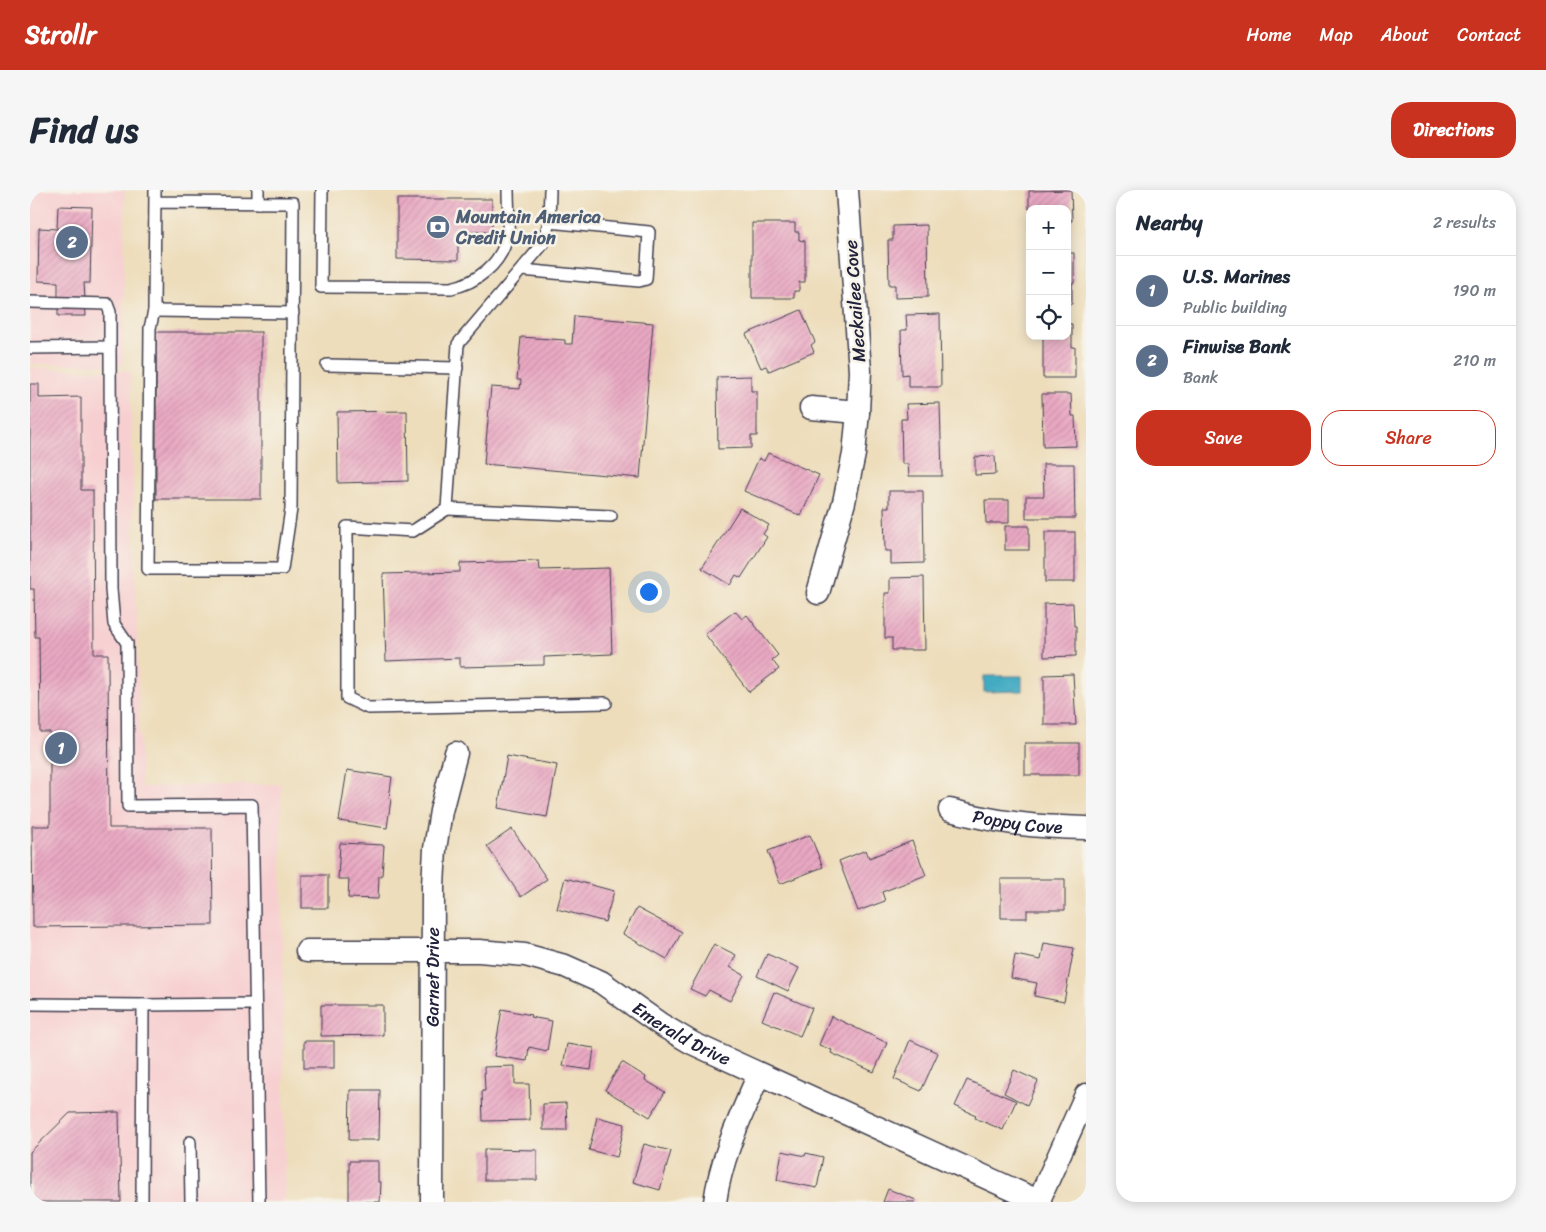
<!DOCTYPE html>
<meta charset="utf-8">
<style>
body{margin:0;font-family:Sriracha,sans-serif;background:#f6f6f7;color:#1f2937}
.controls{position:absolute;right:15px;top:15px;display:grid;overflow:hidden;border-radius:10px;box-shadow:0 2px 12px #0003}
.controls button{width:45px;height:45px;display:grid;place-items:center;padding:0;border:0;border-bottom:1px solid #e0e1e3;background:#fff;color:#1f2937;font:25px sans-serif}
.you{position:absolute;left:618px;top:401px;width:18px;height:18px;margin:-12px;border:4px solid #fff;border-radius:50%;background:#1a73e8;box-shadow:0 0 0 8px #1a73e833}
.badge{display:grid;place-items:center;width:32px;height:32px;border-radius:50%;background:#c8321e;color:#fff;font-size:16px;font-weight:700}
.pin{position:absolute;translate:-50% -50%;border:2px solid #fff;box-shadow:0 1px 5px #0006}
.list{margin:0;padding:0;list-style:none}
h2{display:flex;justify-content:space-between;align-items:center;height:65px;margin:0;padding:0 20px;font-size:21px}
h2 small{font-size:16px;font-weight:400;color:#747a83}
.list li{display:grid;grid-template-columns:32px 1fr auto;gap:15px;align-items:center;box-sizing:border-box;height:70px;padding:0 20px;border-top:1px solid #e0e1e3}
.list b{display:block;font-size:19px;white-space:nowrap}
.list p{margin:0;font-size:16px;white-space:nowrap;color:#747a83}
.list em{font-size:16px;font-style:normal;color:#747a83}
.actions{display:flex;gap:10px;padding:15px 20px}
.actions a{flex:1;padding:11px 0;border:1px solid #c8321e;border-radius:20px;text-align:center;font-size:18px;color:#c8321e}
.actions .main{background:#c8321e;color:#fff}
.icon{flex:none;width:28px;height:28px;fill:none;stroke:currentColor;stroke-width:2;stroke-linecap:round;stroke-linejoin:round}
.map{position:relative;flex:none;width:1056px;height:1012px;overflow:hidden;border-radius:20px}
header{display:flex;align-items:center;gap:30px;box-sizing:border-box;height:70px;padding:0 25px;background:#c8321e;color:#fff}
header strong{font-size:24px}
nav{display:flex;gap:28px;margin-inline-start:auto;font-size:18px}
.intro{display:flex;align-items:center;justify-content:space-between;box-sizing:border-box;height:120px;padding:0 30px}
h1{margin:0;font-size:35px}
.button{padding:12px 22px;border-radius:20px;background:#c8321e;color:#fff;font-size:18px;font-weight:700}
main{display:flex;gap:30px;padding:0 30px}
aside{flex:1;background:#fff;border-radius:20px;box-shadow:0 2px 12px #0003}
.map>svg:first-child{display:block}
.built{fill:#f7cfd0}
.water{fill:#43abc2;stroke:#32667e}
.building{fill:url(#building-hatch)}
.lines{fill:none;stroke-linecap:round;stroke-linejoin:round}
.service-casing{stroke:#403e4e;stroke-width:14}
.minor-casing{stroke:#403e4e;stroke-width:25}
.service{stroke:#fff;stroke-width:11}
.minor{stroke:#fff;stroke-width:22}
.labels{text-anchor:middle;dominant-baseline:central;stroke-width:5;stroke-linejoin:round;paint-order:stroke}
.service-label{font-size:18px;font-weight:bold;fill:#4e5e75;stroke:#f7f3e8;text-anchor:start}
.street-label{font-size:18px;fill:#22223b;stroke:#f7f3e8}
</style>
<header>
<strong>Strollr</strong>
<nav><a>Home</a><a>Map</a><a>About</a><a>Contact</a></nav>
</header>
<div class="intro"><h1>Find us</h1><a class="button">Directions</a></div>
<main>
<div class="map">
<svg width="1056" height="1012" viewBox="0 0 1056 1012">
<defs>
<pattern id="building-hatch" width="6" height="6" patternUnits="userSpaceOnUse" patternTransform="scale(1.25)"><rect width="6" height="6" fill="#e9a8c2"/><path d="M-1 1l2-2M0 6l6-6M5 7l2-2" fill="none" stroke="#c890a8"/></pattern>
</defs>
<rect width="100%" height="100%" fill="#f7f3e8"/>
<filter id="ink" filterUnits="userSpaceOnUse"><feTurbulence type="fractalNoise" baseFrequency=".02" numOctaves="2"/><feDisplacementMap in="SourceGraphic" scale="10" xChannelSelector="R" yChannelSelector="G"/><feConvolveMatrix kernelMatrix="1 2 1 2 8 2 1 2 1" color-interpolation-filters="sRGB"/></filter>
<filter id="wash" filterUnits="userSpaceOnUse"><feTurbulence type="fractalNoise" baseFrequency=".0096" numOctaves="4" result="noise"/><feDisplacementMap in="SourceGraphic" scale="20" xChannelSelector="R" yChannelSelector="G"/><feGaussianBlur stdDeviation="1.12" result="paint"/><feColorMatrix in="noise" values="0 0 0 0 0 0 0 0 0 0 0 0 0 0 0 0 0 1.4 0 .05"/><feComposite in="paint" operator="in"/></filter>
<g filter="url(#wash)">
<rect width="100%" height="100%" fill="#edddbb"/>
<g class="built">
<path d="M 0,0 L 95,0 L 93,175 L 0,174 Z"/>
<path d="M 0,178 L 100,181 L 111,597 L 251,594 L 255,1012 L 0,1012 Z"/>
</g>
<path class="water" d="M 954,486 L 992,486 L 992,501 L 954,502 Z"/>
<g id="blocks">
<g class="building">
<path d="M 1041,0 L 1042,31 L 1037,31 L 1037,19 L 999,19 L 999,1 Z"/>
<path d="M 367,9 L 462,9 L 462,42 L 428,42 L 428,70 L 367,69 Z"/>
<path d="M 28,16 L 62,17 L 60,93 L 54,93 L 56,126 L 28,126 L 28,92 L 8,91 L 9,38 L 27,39 Z"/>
<path d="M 722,33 L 765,33 L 765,42 L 769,42 L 769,50 L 775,51 L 775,92 L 769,92 L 769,101 L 764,101 L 764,108 L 722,108 Z"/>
<path d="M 897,35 L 898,107 L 865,108 L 865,95 L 859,95 L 858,50 L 863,50 L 863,36 Z"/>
<path d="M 1037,63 L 1044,63 L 1044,93 L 1042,93 L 1042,114 L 1037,114 Z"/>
<path d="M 771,120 L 785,152 L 781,155 L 784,162 L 739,181 L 736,176 L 731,178 L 716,144 Z"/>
<path d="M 910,124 L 911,197 L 878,197 L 878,184 L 872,185 L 871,140 L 877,140 L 876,125 Z"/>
<path d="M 544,126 L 623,133 L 610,288 L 454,274 L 461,197 L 490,199 L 491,190 L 487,190 L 491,147 L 535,150 L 535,154 L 542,154 Z"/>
<path d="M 1037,134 L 1042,134 L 1042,157 L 1045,157 L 1045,188 L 1013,188 L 1013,146 L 1037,146 Z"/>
<rect x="126" y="142" width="105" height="167"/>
<path d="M 721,186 L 721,201 L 727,201 L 727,246 L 721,246 L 721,258 L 688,259 L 687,187 Z"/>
<path d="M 0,194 L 9,194 L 9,208 L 51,207 L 51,300 L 63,300 L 64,464 L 78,464 L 79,638 L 182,638 L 183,735 L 3,737 L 2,636 L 20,636 L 20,542 L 10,542 L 9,447 L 5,447 L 4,399 L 0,399 Z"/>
<path d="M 1012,204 L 1041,204 L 1042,226 L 1045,226 L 1046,256 L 1013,257 Z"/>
<path d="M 910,213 L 912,286 L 879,286 L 878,274 L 872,274 L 871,229 L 877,229 L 876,214 Z"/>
<path d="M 377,221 L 378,291 L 308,293 L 307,222 Z"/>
<path d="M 738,263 L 789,285 L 771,326 L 714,301 L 729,268 L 734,271 Z"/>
<path d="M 965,266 L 966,284 L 945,285 L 945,267 Z"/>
<path d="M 1013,274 L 1044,274 L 1045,328 L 996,328 L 996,306 L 1014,306 Z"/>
<path d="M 859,301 L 893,301 L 894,373 L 861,374 L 861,361 L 855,361 L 854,317 L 859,317 Z"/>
<path d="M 955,310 L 979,310 L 979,333 L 956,333 Z"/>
<path d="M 710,318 L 739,335 L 733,344 L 737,347 L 711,388 L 706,385 L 700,395 L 672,378 Z"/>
<rect x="975" y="336" width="24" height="24"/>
<rect x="1015" y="342" width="30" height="50"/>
<path d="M 509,371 L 510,380 L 579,378 L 582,464 L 514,467 L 514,475 L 430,477 L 430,468 L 356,471 L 353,384 L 430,382 L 430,373 Z"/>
<path d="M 894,387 L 895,460 L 862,460 L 862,448 L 855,448 L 855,403 L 860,403 L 860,388 Z"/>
<path d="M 1043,413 L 1044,436 L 1046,436 L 1046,466 L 1014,467 L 1014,414 Z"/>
<path d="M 705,421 L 712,429 L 717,425 L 748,465 L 742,470 L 749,479 L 719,502 L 675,444 Z"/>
<path d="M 1043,484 L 1046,535 L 1014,535 L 1014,485 Z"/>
<rect x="995" y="553" width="54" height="32"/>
<path d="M 477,566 L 527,575 L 517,627 L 468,618 Z"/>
<path d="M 317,580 L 362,587 L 359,608 L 361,609 L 357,638 L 309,631 Z"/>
<path d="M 482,639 L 517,689 L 491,707 L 457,656 Z"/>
<path d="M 780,645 L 793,677 L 750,694 L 738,661 Z"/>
<path d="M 882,651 L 896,685 L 852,702 L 855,711 L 828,721 L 809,671 L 836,660 L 839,668 Z"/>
<path d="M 310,653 L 354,655 L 352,686 L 349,686 L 348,709 L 318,708 L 319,689 L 308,689 Z"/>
<rect x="272" y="685" width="26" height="33"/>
<path d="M 535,688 L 584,701 L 575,732 L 527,719 Z"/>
<path d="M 971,689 L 1035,689 L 1035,720 L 997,720 L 997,728 L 971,728 Z"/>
<path d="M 607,718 L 652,742 L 637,769 L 593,744 Z"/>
<path d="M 1014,753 L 1044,758 L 1034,812 L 1004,806 L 1007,793 L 981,788 L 985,765 L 1011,770 Z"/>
<path d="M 684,754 L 706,765 L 700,777 L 714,785 L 700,811 L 679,800 L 675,806 L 660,799 Z"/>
<path d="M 737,764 L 769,778 L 758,801 L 727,786 Z"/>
<path d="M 744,802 L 782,818 L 770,846 L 732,830 Z"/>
<path d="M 291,815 L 353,815 L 353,845 L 291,846 Z"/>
<path d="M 472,819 L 501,825 L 500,827 L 522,831 L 517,861 L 499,857 L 497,871 L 464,866 Z"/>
<path d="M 801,826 L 857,853 L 844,882 L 801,863 L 802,860 L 789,855 Z"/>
<path d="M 880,850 L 908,863 L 891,901 L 864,889 Z"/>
<rect x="274" y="851" width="30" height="27"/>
<path d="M 537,854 L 564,858 L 561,880 L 533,876 Z"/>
<path d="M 592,872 L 616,887 L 615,890 L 635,902 L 620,927 L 575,900 Z"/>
<path d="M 485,876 L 485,894 L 499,894 L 500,930 L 453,931 L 452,901 L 455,901 L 454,877 Z"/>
<path d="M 984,880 L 1008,891 L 997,915 L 974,903 Z"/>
<path d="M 937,890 L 986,911 L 973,940 L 945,928 L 946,925 L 925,916 Z"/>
<path d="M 320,900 L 350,900 L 349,950 L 319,950 Z"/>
<path d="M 536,913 L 537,940 L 513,940 L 513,914 Z"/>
<path d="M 89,922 L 91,1012 L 0,1012 L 0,962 L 40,923 Z"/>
<path d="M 567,927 L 595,934 L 587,967 L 559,960 Z"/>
<path d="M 614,954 L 641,961 L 630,1000 L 603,992 Z"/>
<path d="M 454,959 L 507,960 L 507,990 L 454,990 Z"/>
<path d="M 752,961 L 775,966 L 776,963 L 793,967 L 787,998 L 747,990 Z"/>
<path d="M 319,971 L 348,971 L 348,992 L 351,992 L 350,1012 L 319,1012 Z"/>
<path d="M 858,999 L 886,1010 L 885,1012 L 853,1012 Z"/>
</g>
</g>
</g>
<g filter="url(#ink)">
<use href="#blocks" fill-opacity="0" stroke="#403e4e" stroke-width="1"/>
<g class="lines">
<g class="service-casing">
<g id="service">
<path d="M 292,0 L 291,97 L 421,98 C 446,93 472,74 477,46 C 480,32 478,15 478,0"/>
<path d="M 520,0 L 519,32 L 513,54 L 428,154 L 417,319 L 383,341 L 317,337 L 317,508 L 338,518 L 576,513"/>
<path d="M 125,12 L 263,13 L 261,319 L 252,379 L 118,379 L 120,138 L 124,121 L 125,0"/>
<path d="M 228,13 L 228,0"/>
<path d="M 492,80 L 609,91 L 616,89 L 619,42 L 519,32"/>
<path d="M 0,112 L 77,114 L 80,122 L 80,157"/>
<path d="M 124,121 L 263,123"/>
<path d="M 0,158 L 80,157 L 81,399 L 84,434 L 97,453 L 98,616 L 222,615 L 229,1012"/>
<path d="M 297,175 L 427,178"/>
<path d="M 417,319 L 581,326"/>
<path d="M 0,814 L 113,815 L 112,1012"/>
<path d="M 113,815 L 225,814"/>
<path d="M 160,952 L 161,1012"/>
</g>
</g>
<g class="minor-casing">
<g id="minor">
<path d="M 781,218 L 828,222"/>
<path d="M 788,403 L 814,312 L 824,264 L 828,222 L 830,181 L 817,0"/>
<path id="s1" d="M 920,620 C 968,633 1006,637 1056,638"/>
<path id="s2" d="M 277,761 L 449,761 L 495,765 L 535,776 L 571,792 L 630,834 L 662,853 L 1010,1012"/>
<path id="s3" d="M 402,1012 L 403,696 L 405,659 L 411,621 L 426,563"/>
<path d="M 685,1012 C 691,967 711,926 729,884"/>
<path d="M 1008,1012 L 1056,905"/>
</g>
</g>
<use href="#service" class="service"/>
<use href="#minor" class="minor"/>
</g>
</g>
<defs>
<g id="bank-disc" transform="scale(1.25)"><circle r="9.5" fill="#5c6f8a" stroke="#f7f3e8"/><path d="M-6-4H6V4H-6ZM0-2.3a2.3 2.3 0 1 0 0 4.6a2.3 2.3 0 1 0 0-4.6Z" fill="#fff"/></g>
</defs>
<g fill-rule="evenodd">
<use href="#bank-disc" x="408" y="37"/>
</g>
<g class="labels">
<g class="service-label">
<text x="426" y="27">Mountain America<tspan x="426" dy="21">Credit Union</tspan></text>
</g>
<g class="street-label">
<text transform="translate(825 111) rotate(-94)">Meckailee Cove</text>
<text stroke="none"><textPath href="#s1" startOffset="69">Poppy Cove</textPath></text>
<text stroke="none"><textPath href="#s3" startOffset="225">Garnet Drive</textPath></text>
<text stroke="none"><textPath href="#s2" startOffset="395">Emerald Drive</textPath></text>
</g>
</g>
</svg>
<div class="controls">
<button>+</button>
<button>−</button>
<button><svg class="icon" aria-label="locate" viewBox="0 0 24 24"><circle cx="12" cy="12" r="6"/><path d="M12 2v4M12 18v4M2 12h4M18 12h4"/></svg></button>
</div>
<div class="you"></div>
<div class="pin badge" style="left:31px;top:558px;background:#5c6f8a">1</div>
<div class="pin badge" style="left:42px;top:52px;background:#5c6f8a">2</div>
</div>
<aside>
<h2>Nearby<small>2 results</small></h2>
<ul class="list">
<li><span class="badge" style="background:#5c6f8a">1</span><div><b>U.S. Marines</b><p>Public building</p></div><em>190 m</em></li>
<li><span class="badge" style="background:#5c6f8a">2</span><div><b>Finwise Bank</b><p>Bank</p></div><em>210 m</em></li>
</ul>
<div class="actions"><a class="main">Save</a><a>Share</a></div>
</aside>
</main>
